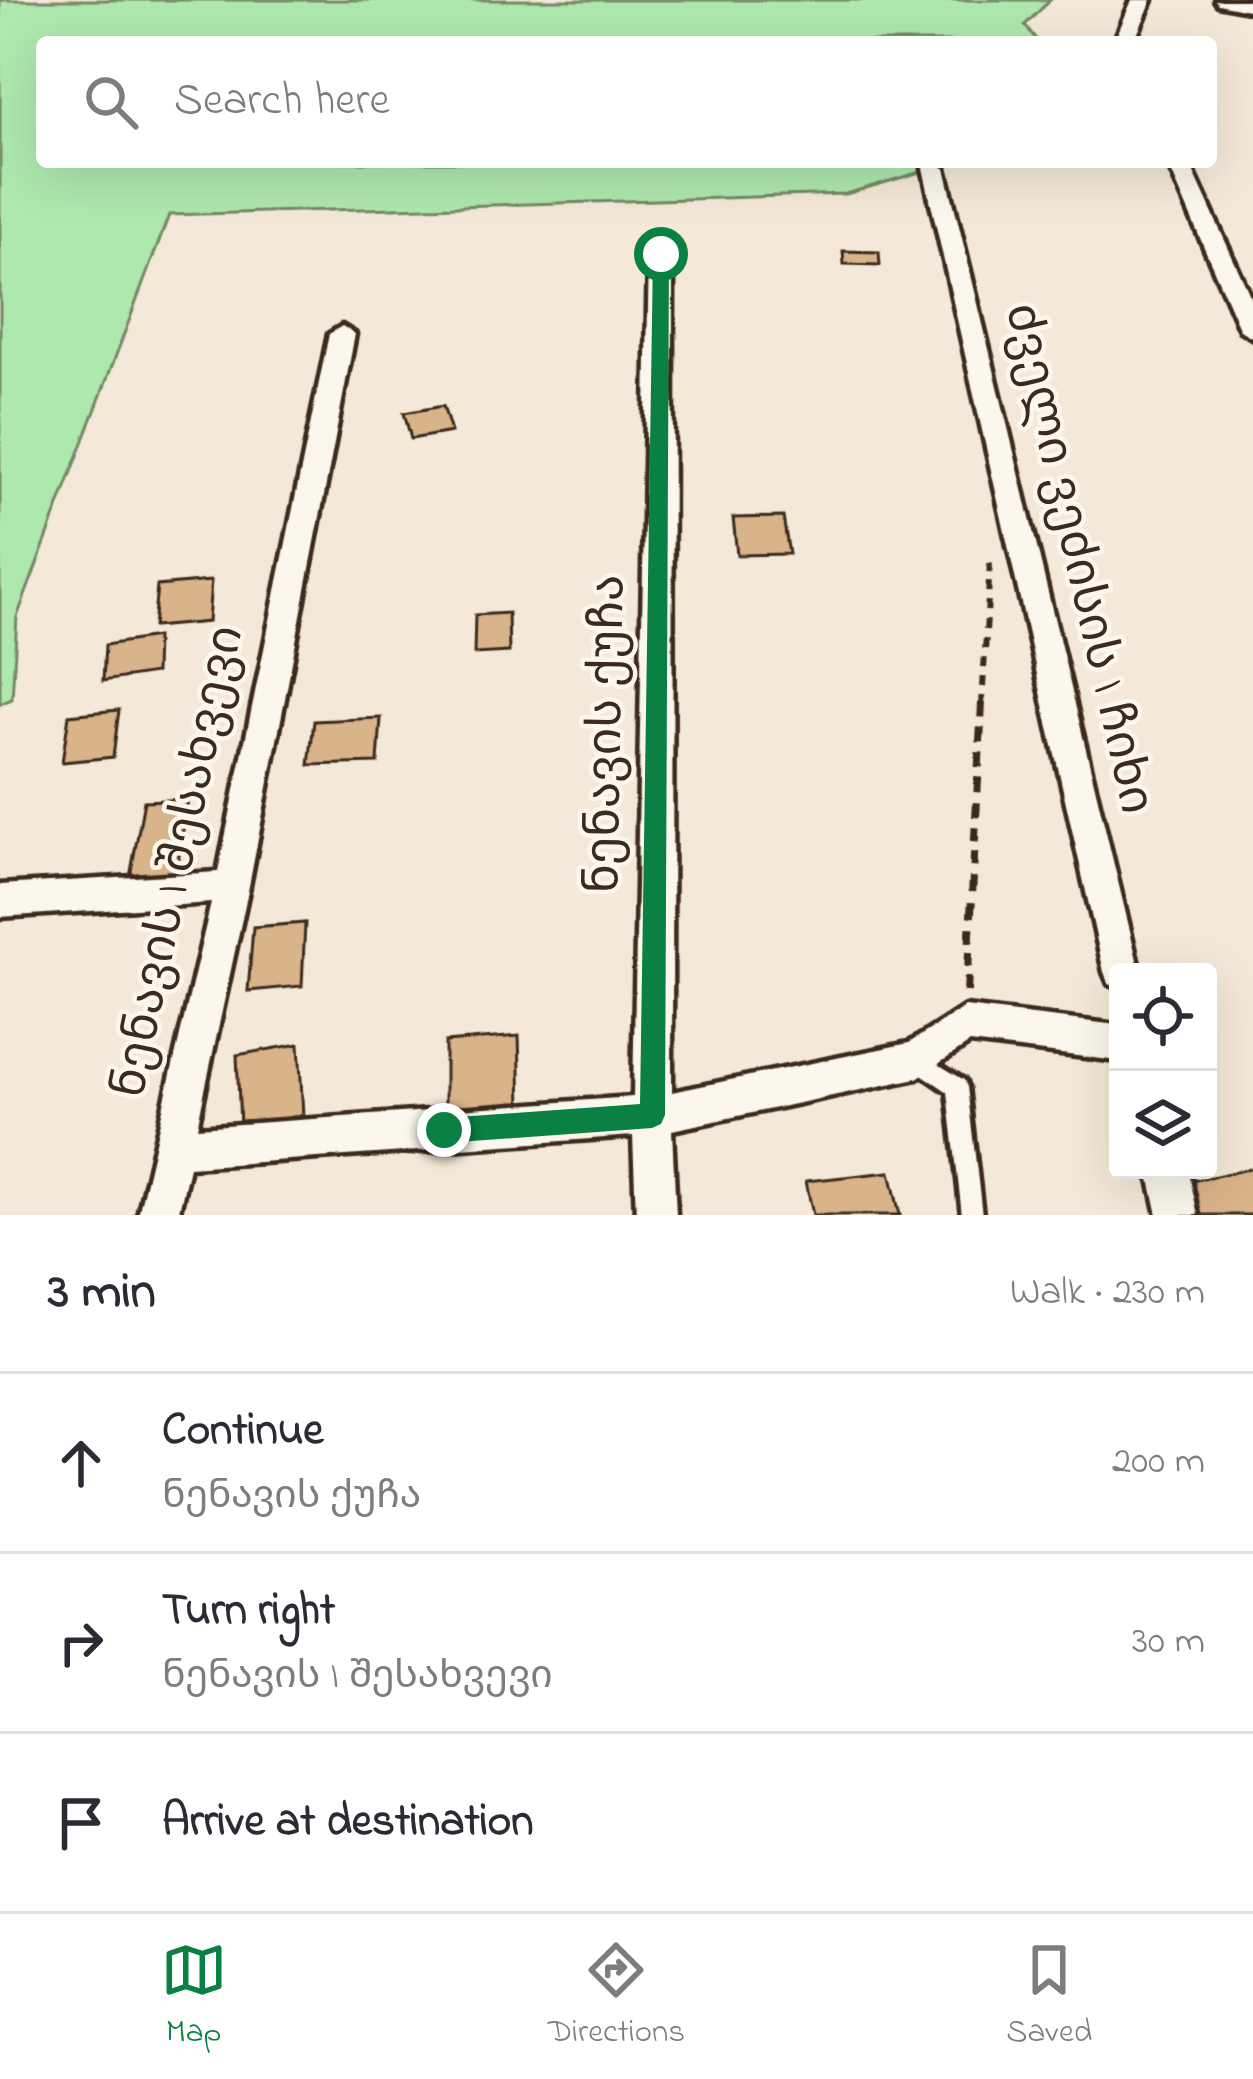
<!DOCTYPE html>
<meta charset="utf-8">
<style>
body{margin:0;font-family:"Indie Flower","Noto Sans Georgian",sans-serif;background:#f2f2f3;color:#2b2b33}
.controls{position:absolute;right:36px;bottom:36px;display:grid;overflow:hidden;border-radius:12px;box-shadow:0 12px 48px #0002}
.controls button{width:108px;height:108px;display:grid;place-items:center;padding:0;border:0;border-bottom:3px solid #e1e1e2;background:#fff;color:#2b2b33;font:60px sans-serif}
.stop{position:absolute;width:36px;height:36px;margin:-27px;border:9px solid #0b8043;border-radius:50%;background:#fff}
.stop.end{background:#0b8043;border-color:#fff;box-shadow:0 3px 12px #0008}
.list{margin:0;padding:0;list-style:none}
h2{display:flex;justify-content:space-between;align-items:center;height:156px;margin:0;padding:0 48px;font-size:51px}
h2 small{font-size:39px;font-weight:400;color:#7c7c81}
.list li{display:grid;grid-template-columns:78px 1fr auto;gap:36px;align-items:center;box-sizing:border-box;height:180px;padding:0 48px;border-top:3px solid #e1e1e2}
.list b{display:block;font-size:45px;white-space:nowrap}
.list p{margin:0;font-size:39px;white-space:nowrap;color:#7c7c81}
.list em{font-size:39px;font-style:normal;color:#7c7c81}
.icon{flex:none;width:66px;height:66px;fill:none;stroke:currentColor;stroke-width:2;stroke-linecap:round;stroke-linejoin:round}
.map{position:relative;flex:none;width:1253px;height:1215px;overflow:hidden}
.search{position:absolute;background:#fff;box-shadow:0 12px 48px #0002;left:36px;right:36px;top:36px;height:132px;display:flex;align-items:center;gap:30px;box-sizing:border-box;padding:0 42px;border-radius:12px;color:#7c7c81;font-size:45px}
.sheet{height:696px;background:#fff}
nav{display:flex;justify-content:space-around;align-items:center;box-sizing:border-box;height:168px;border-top:3px solid #e1e1e2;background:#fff;font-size:33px;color:#7c7c81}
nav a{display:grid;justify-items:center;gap:6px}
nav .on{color:#0b8043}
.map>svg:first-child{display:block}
.green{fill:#aee8ad;stroke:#748966;stroke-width:3}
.building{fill:#d9b38a;stroke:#3b2a1e;stroke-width:3}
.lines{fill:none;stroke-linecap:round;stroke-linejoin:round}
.service-casing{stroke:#3b2a1e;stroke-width:9}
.minor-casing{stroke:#3b2a1e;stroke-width:9}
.path-far1{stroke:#3b2a1e;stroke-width:6;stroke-dasharray:10 9;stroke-linecap:butt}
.path{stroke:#3b2a1e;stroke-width:8;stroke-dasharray:15 10;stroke-linecap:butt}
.service{fill:#fbf7ec;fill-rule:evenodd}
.minor{fill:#fbf7ec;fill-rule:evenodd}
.route{fill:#0b8043}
.labels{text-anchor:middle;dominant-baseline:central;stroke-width:9;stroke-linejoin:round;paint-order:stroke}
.street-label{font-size:48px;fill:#3b2a1e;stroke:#fbf7ec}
</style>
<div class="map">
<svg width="1253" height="1215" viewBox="0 0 1253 1215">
<rect width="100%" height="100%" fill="#f4e9d8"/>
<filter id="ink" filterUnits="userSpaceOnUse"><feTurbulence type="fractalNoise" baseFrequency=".00833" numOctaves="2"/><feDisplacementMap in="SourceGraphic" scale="24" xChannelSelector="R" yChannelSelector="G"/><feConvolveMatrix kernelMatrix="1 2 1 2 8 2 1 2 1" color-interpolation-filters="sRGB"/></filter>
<g filter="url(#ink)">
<path class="green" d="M 0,0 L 1050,0 L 1025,25 L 1038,42 L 42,42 L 42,162 L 954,162 L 846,194 L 169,215 L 17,617 L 12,699 L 0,704 Z"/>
<g class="building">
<path d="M 843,251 L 879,252 L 880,265 L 844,264 Z"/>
<path d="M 443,406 L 451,432 L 411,439 L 404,413 Z"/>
<path d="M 783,517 L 789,554 L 737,555 L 733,518 Z"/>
<path d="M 211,581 L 208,622 L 153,627 L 157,586 Z"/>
<path d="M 508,613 L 509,652 L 474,654 L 475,615 Z"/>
<path d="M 156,637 L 155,673 L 103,681 L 105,645 Z"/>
<path d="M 119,710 L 113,757 L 62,762 L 69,715 Z"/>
<path d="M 381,718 L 378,763 L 309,765 L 314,721 Z"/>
<path d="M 188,799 L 176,874 L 130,877 L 144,801 Z"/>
<path d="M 305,923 L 302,986 L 248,991 L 253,927 Z"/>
<path d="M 519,1036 L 521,1106 L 445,1111 L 445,1042 Z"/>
<path d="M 299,1044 L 303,1115 L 240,1128 L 237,1055 Z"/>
<path d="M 1253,1168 L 1253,1215 L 1201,1215 L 1187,1182 Z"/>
<path d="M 890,1172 L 900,1215 L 813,1215 L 806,1181 Z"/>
</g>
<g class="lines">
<g class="service-casing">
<path id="service" d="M 917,1051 L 964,1080 L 967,1087 L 982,1215 L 962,1215 L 948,1092 L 910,1066 L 907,1060 L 910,1054 Z"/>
</g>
<g class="minor-casing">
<g id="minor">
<path d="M 1132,0 L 1152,0 L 1134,42 L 1114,42 Z"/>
<path d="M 1215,0 L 1253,0 L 1253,11 L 1218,4 Z"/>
<path d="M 931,162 L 945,168 L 1140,972 L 1118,972 L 1118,987 L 1109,984 L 1104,972 L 923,168 Z"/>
<path d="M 1167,162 L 1189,162 L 1253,302 L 1253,338 L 1240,330 Z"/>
<path d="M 661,247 L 673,254 L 672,1092 L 909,1043 L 965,1007 L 1118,1025 L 1118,1061 L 970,1043 L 917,1078 L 672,1130 L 676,1215 L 636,1215 L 633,1136 L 189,1167 L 178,1215 L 138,1215 L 211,903 L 0,917 L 0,885 L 218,872 L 329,334 L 342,326 L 355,334 L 249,886 L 197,1127 L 633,1097 L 649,254 Z"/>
<path d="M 1148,1170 L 1188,1170 L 1198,1215 L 1158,1215 Z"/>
</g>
</g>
<path class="path-far1" d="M 982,706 L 990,562"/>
<path class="path" d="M 967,992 L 982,703"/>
<use href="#service" class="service"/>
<use href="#minor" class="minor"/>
</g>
</g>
<path class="route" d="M 661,249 L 669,254 L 665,1115 L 661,1124 L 652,1128 L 444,1143 L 435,1139 L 431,1130 L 435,1121 L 444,1118 L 640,1104 L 653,254 Z"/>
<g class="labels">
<g class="street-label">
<text transform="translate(1077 559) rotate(77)">ძველი ვეძისის I ჩიხი</text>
<text transform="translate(608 734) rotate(-89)">ნენავის ქუჩა</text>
<text transform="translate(180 862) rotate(-78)">ნენავის I შესახვევი</text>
</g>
</g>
</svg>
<div class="controls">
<button><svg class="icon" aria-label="locate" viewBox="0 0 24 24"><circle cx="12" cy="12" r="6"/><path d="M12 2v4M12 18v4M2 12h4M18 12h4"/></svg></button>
<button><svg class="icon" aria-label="layers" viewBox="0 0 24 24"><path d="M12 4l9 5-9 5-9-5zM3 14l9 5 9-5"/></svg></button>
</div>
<div class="stop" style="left:661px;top:254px"></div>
<div class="stop end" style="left:444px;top:1130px"></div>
<div class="search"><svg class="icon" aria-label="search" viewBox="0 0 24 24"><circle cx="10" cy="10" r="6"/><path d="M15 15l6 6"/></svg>Search here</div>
</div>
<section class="sheet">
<h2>3 min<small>Walk · 230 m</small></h2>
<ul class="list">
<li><svg class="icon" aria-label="ahead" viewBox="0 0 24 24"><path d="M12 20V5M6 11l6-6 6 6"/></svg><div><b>Continue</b><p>ნენავის ქუჩა</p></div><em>200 m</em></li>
<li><svg class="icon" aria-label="right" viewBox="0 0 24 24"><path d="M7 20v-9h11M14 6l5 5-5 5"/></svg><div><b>Turn right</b><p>ნენავის I შესახვევი</p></div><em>30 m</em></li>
<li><svg class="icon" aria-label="arrive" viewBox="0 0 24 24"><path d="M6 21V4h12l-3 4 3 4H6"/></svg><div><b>Arrive at destination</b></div></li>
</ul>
</section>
<nav>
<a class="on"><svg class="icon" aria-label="map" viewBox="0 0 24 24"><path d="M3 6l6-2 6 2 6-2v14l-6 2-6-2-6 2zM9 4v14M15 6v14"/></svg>Map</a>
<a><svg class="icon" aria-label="directions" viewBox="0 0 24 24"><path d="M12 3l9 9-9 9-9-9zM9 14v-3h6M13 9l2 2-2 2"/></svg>Directions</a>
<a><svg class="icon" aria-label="saved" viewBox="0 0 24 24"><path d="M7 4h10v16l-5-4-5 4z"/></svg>Saved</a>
</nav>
